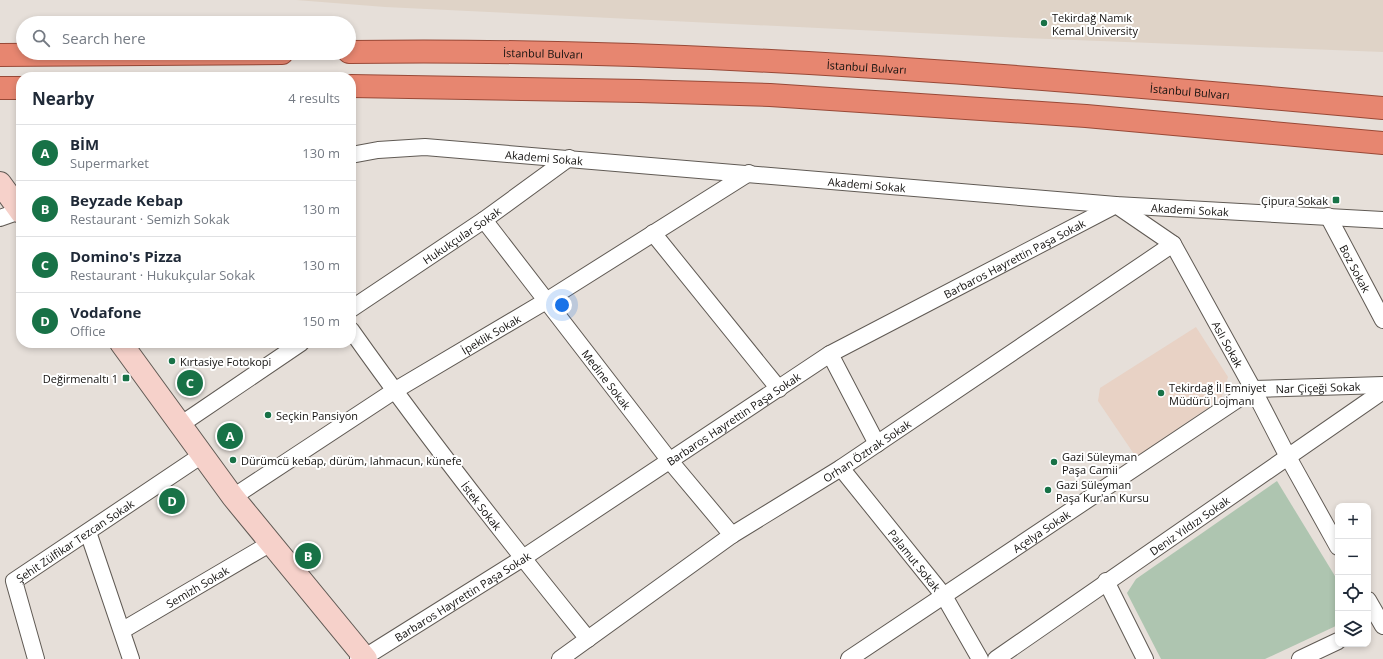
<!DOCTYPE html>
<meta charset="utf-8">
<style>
body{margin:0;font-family:"Open Sans",sans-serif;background:#f6f6f7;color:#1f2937}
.controls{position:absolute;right:12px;bottom:12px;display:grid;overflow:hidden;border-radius:8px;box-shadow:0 2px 6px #0003}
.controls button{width:36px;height:36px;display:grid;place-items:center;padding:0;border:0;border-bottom:1px solid #e0e1e3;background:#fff;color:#1f2937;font:20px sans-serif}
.you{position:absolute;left:562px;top:305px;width:14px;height:14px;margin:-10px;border:3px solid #fff;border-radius:50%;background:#1a73e8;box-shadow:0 0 0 6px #1a73e833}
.badge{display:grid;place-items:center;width:26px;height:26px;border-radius:50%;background:#187247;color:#fff;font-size:13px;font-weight:700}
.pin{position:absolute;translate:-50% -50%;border:2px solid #fff;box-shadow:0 1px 4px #0006}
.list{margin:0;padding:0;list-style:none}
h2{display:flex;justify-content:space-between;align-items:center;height:52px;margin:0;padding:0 16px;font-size:17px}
h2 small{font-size:13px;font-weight:400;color:#747a83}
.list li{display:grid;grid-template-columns:26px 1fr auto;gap:12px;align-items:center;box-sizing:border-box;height:56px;padding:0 16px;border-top:1px solid #e0e1e3}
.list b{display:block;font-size:15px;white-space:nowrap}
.list p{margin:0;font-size:13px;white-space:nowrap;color:#747a83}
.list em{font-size:13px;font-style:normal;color:#747a83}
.icon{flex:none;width:22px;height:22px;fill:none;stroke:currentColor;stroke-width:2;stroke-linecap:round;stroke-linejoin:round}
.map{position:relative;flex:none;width:1383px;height:659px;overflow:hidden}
.search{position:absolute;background:#fff;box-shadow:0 2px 6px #0003;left:16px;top:16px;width:340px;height:44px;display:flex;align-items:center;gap:10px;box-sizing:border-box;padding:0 14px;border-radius:22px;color:#747a83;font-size:15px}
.panel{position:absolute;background:#fff;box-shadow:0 2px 6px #0003;left:16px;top:72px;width:340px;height:276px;border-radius:16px}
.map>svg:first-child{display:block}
.commercial{fill:#e8d2c5}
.built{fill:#dfd3c7}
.green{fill:#aec5b0}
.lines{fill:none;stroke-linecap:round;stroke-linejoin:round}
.minor-casing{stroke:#605a54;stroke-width:18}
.secondary-casing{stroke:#605a54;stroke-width:24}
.trunk-casing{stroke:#994937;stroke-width:24}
.minor{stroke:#fff;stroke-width:16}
.secondary{stroke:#f6d1ca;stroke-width:22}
.trunk{stroke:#e78670;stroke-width:22}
.poi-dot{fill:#187247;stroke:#fff;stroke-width:1.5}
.labels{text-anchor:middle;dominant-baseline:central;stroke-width:4;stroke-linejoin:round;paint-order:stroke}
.poi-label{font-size:11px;fill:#13110f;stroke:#fff;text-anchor:start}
.street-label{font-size:11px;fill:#13110f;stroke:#fff}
</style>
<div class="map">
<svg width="1383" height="659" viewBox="0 0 1383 659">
<rect width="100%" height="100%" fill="#e6dfd9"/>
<path class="commercial" d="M 1196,327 L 1228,377 L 1221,399 L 1136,457 L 1098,401 L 1100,388 Z"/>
<path class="built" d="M 296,0 L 1383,0 L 1383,52 L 1024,38 L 385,7 Z"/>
<path class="green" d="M 1277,481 L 1338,581 L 1338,625 L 1265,659 L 1161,659 L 1127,593 L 1136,579 Z"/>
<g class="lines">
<g class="minor-casing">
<g id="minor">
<path id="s1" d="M 351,155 L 378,150 L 425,147 L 1116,205 L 1383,220"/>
<path id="s2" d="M 1328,216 L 1383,320"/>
<path d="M 0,218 L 20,211"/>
<path id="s3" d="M 484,220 L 670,461 L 732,535"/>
<path d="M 653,233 L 779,389"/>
<path id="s4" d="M 351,309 L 484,220 L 569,158"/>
<path id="s5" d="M 351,330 C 426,436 506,538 588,639"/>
<path d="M 830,354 L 877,444"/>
<path id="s6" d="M 1253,389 L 1383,385"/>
<path d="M 180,425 L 301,343"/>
<path id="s7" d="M 841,468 L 944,596 L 980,659"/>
<path id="s8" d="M 233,497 L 394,391 L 546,301 L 749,173"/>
<path d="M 88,532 L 131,659"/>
<path d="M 1106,581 L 1145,659"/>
<path d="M 1368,600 L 1383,626"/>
<path id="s9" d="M 123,630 L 271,543"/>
<path id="s10" d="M 36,659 L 14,581 L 202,455"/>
<path id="s11" d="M 358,659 L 365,657 L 523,558 L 830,354 L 1116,205 L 1173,244 L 1253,389 L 1288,457 L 1338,547"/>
<path id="s12" d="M 560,659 L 732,535 L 841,468 L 1173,244"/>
<path id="s13" d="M 849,659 L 1253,389"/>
<path id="s14" d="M 996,659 L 1383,391"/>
<path d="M 1300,659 L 1338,641"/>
</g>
</g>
<g class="secondary-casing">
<g id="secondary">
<path d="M 0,183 L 21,212"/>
<path d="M 121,343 L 233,497 L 366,659"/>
</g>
</g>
<g class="trunk-casing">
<g id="trunk">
<path id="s15" d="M 349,52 C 694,47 1040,77 1383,108"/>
<path d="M 0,55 L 282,53"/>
<path d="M 351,86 L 639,91 L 770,95 L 1086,116 L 1383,143"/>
<path d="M 0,88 L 21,88"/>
</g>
</g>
<use href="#minor" class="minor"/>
<use href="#secondary" class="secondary"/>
<use href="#trunk" class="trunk"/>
</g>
<g class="poi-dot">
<circle cx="1044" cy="23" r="4"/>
<rect x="1332" y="196" width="8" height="8" rx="2"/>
<circle cx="172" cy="361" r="4"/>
<rect x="122" y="374" width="8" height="8" rx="2"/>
<circle cx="1161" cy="393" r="4"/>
<circle cx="268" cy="415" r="4"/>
<circle cx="233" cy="460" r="4"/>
<circle cx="1054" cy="462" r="4"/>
<circle cx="1048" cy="490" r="4"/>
</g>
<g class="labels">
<g class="poi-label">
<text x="1052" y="17">Tekirdağ Namık<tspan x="1052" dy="13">Kemal University</tspan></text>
<text x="1328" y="200" text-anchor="end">Çipura Sokak</text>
<text x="180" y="361">Kırtasiye Fotokopi</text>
<text x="118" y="378" text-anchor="end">Değirmenaltı 1</text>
<text x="1169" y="387">Tekirdağ İl Emniyet<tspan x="1169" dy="13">Müdürü Lojmanı</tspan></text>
<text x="276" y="415">Seçkin Pansiyon</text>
<text x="1062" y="456">Gazi Süleyman<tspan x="1062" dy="13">Paşa Camii</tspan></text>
<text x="241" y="460">Dürümcü kebap, dürüm, lahmacun, künefe</text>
<text x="1056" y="484">Gazi Süleyman<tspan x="1056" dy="13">Paşa Kur'an Kursu</tspan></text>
</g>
<g class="street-label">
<text stroke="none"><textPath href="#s15" startOffset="194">İstanbul Bulvarı</textPath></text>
<text stroke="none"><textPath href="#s15" startOffset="518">İstanbul Bulvarı</textPath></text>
<text stroke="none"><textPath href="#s15" startOffset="842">İstanbul Bulvarı</textPath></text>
<text stroke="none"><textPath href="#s1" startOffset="194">Akademi Sokak</textPath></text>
<text stroke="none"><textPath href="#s1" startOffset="518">Akademi Sokak</textPath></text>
<text stroke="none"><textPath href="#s1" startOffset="842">Akademi Sokak</textPath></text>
<text stroke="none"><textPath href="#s4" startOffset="133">Hukukçular Sokak</textPath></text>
<text stroke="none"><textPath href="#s11" startOffset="770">Barbaros Hayrettin Paşa Sokak</textPath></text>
<text stroke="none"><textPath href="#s2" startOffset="59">Boz Sokak</textPath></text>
<text stroke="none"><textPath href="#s8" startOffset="305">İpeklik Sokak</textPath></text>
<text stroke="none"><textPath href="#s11" startOffset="1068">Aslı Sokak</textPath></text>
<text stroke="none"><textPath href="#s3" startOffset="201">Medine Sokak</textPath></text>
<text stroke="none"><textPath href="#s6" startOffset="65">Nar Çiçeği Sokak</textPath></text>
<text stroke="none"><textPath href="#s11" startOffset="446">Barbaros Hayrettin Paşa Sokak</textPath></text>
<text stroke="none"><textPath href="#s12" startOffset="371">Orhan Öztrak Sokak</textPath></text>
<text stroke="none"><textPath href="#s5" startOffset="219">İstek Sokak</textPath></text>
<text stroke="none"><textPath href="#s14" startOffset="235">Deniz Yıldızı Sokak</textPath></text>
<text stroke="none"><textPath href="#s13" startOffset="231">Açelya Sokak</textPath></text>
<text stroke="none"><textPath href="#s10" startOffset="154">Şehit Zülfikar Tezcan Sokak</textPath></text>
<text stroke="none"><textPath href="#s7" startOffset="118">Palamut Sokak</textPath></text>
<text stroke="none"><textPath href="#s9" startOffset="86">Semizh Sokak</textPath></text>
<text stroke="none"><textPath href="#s11" startOffset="122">Barbaros Hayrettin Paşa Sokak</textPath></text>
</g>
</g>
</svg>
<div class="controls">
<button>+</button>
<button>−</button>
<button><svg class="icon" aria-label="locate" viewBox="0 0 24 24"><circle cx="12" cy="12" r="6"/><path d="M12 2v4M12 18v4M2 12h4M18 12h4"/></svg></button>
<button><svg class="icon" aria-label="layers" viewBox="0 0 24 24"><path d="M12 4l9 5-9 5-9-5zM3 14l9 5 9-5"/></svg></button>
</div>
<div class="you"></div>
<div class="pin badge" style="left:230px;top:436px">A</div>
<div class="pin badge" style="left:308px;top:556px">B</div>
<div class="pin badge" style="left:190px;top:383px">C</div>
<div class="pin badge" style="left:172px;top:501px">D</div>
<div class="search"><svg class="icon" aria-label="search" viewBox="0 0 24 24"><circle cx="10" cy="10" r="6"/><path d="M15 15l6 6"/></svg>Search here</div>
<section class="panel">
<h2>Nearby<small>4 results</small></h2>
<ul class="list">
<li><span class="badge">A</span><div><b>BİM</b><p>Supermarket</p></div><em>130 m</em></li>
<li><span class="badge">B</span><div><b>Beyzade Kebap</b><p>Restaurant · Semizh Sokak</p></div><em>130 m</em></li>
<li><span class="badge">C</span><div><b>Domino's Pizza</b><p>Restaurant · Hukukçular Sokak</p></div><em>130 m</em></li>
<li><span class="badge">D</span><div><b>Vodafone</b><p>Office</p></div><em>150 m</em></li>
</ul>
</section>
</div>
